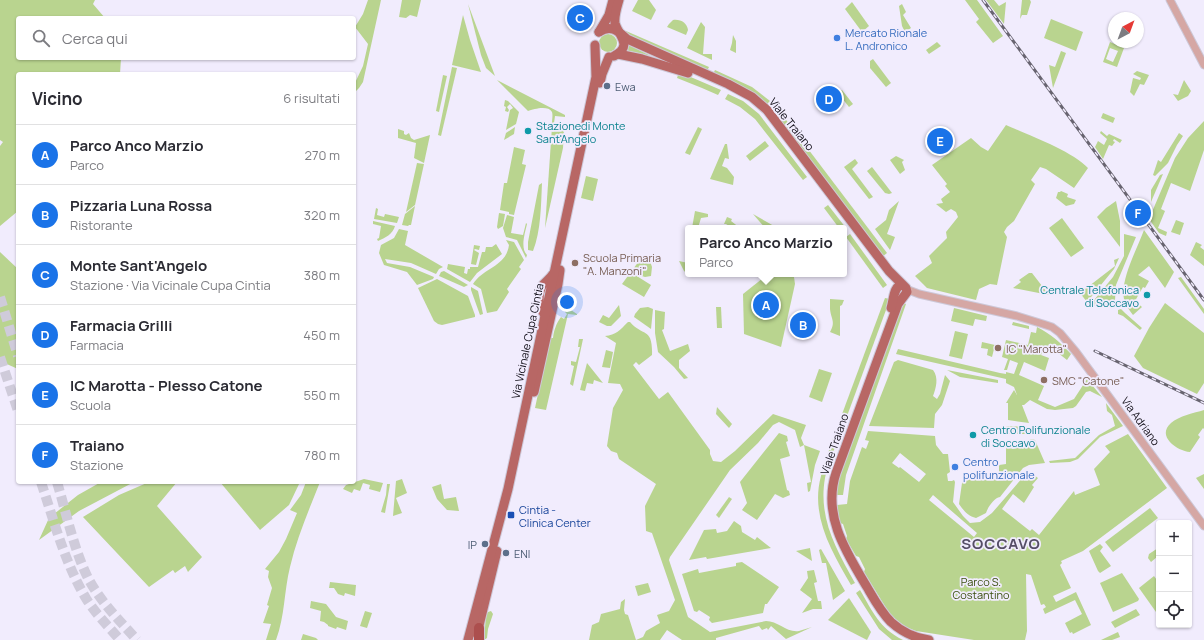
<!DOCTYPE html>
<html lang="it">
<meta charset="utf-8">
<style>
body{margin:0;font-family:Manrope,sans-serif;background:#f7f7f7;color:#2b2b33}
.controls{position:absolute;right:12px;bottom:12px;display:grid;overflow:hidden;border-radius:4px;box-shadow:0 1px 3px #0004}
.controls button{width:36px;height:36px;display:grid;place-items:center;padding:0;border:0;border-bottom:1px solid #e1e1e2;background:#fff;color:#2b2b33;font:20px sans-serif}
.compass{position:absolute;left:1108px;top:12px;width:36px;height:36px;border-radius:50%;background:#fff;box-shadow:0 1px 3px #0004;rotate:41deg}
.you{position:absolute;left:567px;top:302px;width:14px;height:14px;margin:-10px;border:3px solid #fff;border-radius:50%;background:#1a73e8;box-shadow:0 0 0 6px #1a73e833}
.badge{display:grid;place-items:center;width:26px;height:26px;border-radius:50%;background:#1a73e8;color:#fff;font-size:13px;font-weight:700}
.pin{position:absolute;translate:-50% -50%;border:2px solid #fff;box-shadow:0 1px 4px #0006}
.popup{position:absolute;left:685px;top:225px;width:162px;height:52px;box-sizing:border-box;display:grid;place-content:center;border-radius:4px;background:#fff;filter:drop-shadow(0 1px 3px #0005);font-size:13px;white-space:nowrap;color:#7c7c81}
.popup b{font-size:15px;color:#2b2b33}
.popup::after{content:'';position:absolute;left:50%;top:100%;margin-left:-8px;border:8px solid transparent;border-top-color:#fff}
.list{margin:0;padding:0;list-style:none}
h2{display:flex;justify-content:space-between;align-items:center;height:52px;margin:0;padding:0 16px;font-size:17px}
h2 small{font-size:13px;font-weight:400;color:#7c7c81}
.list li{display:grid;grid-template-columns:26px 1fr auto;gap:12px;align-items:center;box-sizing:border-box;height:60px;padding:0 16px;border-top:1px solid #e1e1e2}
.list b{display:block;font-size:15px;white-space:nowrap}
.list p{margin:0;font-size:13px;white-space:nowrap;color:#7c7c81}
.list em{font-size:13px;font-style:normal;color:#7c7c81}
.icon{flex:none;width:22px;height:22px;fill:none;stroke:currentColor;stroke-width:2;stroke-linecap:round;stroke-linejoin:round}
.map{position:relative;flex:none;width:1204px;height:640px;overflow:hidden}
.search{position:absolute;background:#fff;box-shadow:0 1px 3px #0004;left:16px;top:16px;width:340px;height:44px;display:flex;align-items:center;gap:10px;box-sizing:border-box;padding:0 14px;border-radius:4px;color:#7c7c81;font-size:15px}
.panel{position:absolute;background:#fff;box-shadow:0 1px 3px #0004;left:16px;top:72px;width:340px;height:412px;border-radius:4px}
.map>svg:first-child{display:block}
.green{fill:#b9d48f;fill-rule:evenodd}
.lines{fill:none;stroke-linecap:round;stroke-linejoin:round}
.highway-tunnel{stroke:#cfcbda;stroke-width:10;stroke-dasharray:10 5;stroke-linecap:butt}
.minor-casing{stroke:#cdc8d8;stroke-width:9}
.major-casing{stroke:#cdc8d8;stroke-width:11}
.highway-casing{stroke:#cdc8d8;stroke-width:12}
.minor{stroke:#d5a7a4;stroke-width:7}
.major{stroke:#b86765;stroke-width:9}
.highway{stroke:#ac4f4e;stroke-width:10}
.rail-casing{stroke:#686470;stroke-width:3}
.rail{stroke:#f1ecfd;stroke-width:1.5;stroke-dasharray:4.5;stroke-linecap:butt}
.shop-dot{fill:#3f7fe0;stroke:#f1ecfd;stroke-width:1.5}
.service-dot{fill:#5c6f8a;stroke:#f1ecfd;stroke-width:1.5}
.culture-dot{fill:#0f9aa8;stroke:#f1ecfd;stroke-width:1.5}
.education-dot{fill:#8d6e63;stroke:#f1ecfd;stroke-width:1.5}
.transit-dot{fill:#1a4fb4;stroke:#f1ecfd;stroke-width:1.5}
.labels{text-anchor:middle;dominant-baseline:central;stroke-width:3.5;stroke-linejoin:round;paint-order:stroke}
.shop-label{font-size:11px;fill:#366cbe;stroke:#f1ecfd;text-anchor:start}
.service-label{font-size:11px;fill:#4e5e75;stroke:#f1ecfd;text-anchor:start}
.street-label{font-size:11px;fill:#110e17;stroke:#f1ecfd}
.culture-label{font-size:11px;fill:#0d838f;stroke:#f1ecfd;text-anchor:start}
.education-label{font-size:11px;fill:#785e54;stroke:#f1ecfd;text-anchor:start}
.transit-label{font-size:11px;fill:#164399;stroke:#f1ecfd;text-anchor:start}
.park-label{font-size:11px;fill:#3a4f0e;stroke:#f1ecfd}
.district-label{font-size:15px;font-weight:bold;letter-spacing:1px;fill:#554e65;stroke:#f1ecfd}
</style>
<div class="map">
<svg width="1204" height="640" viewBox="0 0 1204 640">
<rect width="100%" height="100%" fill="#f1ecfd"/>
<g class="green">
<path d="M 0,0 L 95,0 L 93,4 L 105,18 L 18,18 L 18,58 L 121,58 L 120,74 L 18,74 L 18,211 L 0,226 L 0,146 L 3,142 L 0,140 Z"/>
<path d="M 368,0 L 381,0 L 363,82 L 359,88 L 354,93 L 354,85 L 363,66 L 368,44 L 355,27 L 363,14 Z"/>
<path d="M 402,0 L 421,0 L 417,17 L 410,15 L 406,18 L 399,17 Z"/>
<path d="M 638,0 L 649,0 L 656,10 L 651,20 L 632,11 Z"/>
<path d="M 965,0 L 977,0 L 1003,36 L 993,43 L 976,22 L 979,19 Z"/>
<path d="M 986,0 L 994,0 L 999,6 L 1006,2 L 1004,24 Z"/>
<path d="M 1022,0 L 1030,0 L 1031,2 L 1027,15 L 1022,15 L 1020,19 Z"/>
<path d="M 852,2 L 869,26 L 862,32 L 845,9 Z"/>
<path d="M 468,4 L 495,76 L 486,68 L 481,55 Z"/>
<path d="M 902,4 L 906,12 L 903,15 L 911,28 L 905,32 L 902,26 L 899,6 Z"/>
<path d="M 463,15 L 470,40 L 481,72 L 452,65 Z"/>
<path d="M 1051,19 L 1083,32 L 1076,51 L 1044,38 Z"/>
<path d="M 673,20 C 681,19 687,23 688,30 L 686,35 L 667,27 L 669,24 Z"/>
<path d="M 701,22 L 705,27 L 703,54 L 712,54 L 712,60 L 687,48 Z"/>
<path d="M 626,31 L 709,67 L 707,71 L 625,34 Z"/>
<circle cx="608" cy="43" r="9"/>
<path d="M 733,35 L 736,41 L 736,53 L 730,50 L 732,43 Z"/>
<path d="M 937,42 L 941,46 L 929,54 L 926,50 Z"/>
<path d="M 1110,42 L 1124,48 L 1117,67 L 1103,62 ZM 1110,48 L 1118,51 L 1113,62 L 1106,59 Z"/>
<path d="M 627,44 L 651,56 L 625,50 Z"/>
<path d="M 1061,51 L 1066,53 L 1053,88 L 1049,65 L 1055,67 Z"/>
<path d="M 873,59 L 891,83 L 886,87 L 870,68 L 870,61 Z"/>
<path d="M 452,67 L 457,68 L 441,136 L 438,135 Z"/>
<path d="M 715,70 L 752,87 L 770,101 L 767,104 L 713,74 Z"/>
<path d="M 1137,71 L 1149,75 L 1144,85 L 1140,84 L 1134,96 L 1130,92 L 1133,78 L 1140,80 L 1141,78 L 1133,74 Z"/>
<path d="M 679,72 L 721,90 L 718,95 L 702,88 L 677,78 Z"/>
<path d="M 443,75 L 447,76 L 439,112 L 436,111 Z"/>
<path d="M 497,80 L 565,115 L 565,117 L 555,116 L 554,123 L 552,123 C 552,120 553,115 552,112 C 548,105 534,109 528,111 Z"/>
<path d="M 1184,80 L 1191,91 L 1188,96 L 1178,101 L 1173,94 L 1178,95 Z"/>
<path d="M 842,90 L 853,104 L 849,107 L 838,93 Z"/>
<path d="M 728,94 L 743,101 L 759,114 L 807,177 L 803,180 L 755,119 L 740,107 L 725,99 Z"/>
<path d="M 505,100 L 508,101 L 519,112 L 516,124 L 506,130 L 510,110 L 513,108 L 510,104 L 507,107 L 509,110 L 508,112 L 505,111 L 506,107 L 504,106 Z"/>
<path d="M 777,108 L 887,253 L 882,257 L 773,111 Z"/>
<path d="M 1103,113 L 1115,118 L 1113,123 L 1101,118 Z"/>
<path d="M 1204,121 L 1204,150 L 1190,191 L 1171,183 L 1161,209 L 1165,211 L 1158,228 L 1167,232 L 1166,236 L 1159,233 L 1149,219 L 1175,158 L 1188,138 Z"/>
<path d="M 1006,125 C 1028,135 1072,151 1088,168 L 1074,188 L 1046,169 L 1040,167 L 1031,180 L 1035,184 L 1014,221 L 1007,227 L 1004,232 L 1007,237 L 997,285 L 990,284 L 979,289 L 976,300 L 927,288 L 915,276 L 932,263 L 929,256 L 947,238 L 946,232 L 958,217 L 956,212 L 951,209 L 946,212 L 936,204 L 943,203 L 941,199 L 950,192 L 945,186 L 947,184 L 932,165 L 971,138 L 981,147 L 988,151 Z"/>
<path d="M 515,127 L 514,134 L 504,140 L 506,133 Z"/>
<path d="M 552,127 L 564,128 L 563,148 L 545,228 Z"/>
<path d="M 698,127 L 702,129 L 690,155 L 685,153 Z"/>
<path d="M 398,129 L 404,131 L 404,134 L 406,135 L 409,133 L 411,138 L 414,140 L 430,135 L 424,163 L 414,158 L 416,143 L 398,138 Z"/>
<path d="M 1101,131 L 1107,136 L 1109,134 L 1122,140 L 1120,143 L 1114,139 L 1113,141 L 1115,142 L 1112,146 L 1109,145 L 1103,159 L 1095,147 L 1098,141 L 1104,145 L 1107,139 L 1100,133 Z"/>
<path d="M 1179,133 L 1183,136 L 1177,145 L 1168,163 L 1155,176 L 1153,175 L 1158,160 L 1161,162 Z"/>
<path d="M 765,141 L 769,146 L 750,161 L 746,156 Z"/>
<path d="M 725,144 L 727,144 L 729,159 L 725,158 L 722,166 L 727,168 L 734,177 L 733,185 L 710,179 Z"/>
<path d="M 514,147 L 525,150 L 522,164 L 526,165 L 514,215 L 509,214 L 509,212 L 500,210 L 504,183 L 507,183 Z"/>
<path d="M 896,156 L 904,160 L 902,162 L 905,170 L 900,174 L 890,160 Z"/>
<path d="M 855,159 L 858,163 L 852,169 L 873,197 L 869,199 L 844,167 Z"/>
<path d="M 417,163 L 424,164 L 415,205 L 406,212 Z"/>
<path d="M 872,167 L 892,193 L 889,194 L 885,193 L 867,171 Z"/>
<path d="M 1163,174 L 1151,202 L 1151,190 L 1160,175 Z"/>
<path d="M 586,176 L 598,179 L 593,201 L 581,198 Z"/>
<path d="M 542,183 C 541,205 541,231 533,251 L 528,250 L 528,242 L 539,185 Z"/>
<path d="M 1061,191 L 1068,194 L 1067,197 L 1076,200 L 1074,204 L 1066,206 L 1056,198 L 1058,192 L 1060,192 Z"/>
<path d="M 899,201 L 887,234 L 895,237 L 890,250 L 875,229 L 886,220 L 889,210 Z"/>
<path d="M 1116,201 L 1120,221 L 1120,247 L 1097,217 L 1106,208 Z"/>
<path d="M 828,205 L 846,228 L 844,229 L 839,228 L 824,208 Z"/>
<path d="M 415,206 L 411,225 L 409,225 L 408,226 L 402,225 L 405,214 Z"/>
<path d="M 376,208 L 378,209 L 377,215 L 384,217 L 385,214 L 399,217 L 397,223 L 374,219 Z"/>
<path d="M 695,211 L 708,214 L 708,217 L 701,218 L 698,228 L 692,228 Z"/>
<path d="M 499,213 L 505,214 L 503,226 L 498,229 L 497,227 Z"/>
<path d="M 753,214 L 774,226 L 772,228 L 765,228 Z"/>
<path d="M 507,215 L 514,217 L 511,233 L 523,235 L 526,223 L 527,224 C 525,233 520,248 527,255 L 526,258 L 517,240 L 506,237 L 503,228 Z"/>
<path d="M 727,217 L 732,219 L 731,221 L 740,228 L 732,228 L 726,224 L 724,224 Z"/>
<path d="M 1062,218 L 1084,248 L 1071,257 L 1049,228 Z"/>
<path d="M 1176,220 L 1184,223 L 1180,235 L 1171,232 Z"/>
<path d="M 373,221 L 395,226 C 393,234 385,238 378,241 L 377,239 L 379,238 L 381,226 L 373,224 Z"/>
<path d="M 399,229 L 408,231 L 405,245 L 443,267 L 439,269 L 436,274 L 411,263 L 385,259 L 387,263 L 410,267 L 434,277 L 433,279 L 417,285 L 407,272 L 384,265 L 379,253 L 381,245 L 394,238 Z"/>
<path d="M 1144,230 L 1174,272 L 1165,288 L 1149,266 L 1138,275 L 1149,281 L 1145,288 L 1143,287 L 1135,301 L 1142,307 L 1133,315 C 1129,310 1125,304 1124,299 C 1120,280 1137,249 1144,230 Z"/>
<path d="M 850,234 L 887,285 L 883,288 L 846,237 Z"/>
<path d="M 1124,234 L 1136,237 L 1116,285 L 1115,300 L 1111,306 L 1104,307 L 1090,305 L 1113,277 L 1124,256 Z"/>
<path d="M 506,240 L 514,242 L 524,260 L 519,267 L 521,269 L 507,289 L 509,292 L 497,311 L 487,313 L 481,289 L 473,284 C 484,267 506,267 509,245 Z"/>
<path d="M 1196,242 L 1202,245 L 1200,247 L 1204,250 L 1204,266 L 1190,255 Z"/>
<path d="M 496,244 L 502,254 L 477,273 L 470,282 L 447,269 L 448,264 L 465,267 L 464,273 L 467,274 L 468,269 L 470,269 L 470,267 L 478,267 L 482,252 L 485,252 L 486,247 L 492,247 Z"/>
<path d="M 474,245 L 480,246 L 479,250 L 475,249 L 474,250 L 479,253 L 476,265 L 471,264 Z"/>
<path d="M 0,252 L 18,269 L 18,369 L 0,361 Z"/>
<path d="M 649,258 L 652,267 L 651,276 L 645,277 L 632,273 L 651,285 L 644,297 L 622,284 L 639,261 Z"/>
<path d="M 1119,258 L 1114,269 L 1087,302 L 1080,293 L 1115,266 L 1114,260 Z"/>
<path d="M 679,261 L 688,263 L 688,274 L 684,271 Z"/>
<path d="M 444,271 L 468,285 L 464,287 L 439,276 L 441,272 Z"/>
<path d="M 1029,273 L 1032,273 L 1049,295 L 1013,288 L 1021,282 L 1019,280 Z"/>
<path d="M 768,274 L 792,274 L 794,277 L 795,284 L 781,347 L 744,334 L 743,294 Z"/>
<path d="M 1181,277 L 1204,309 L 1204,314 L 1178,278 Z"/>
<path d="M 437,279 L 468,296 L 475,315 L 475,317 L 442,325 L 438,324 L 434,321 L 418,288 Z"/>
<path d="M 471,287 L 478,291 L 483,314 L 480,315 L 471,290 Z"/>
<path d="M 885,298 L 890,299 L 843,427 L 838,425 Z"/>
<path d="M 830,299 L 844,300 L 842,305 L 840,306 L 840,336 L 830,332 C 836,322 831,319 830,309 C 830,306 830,302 830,299 Z"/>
<path d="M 901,302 L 906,304 L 846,475 L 843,495 L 835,495 L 839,474 Z"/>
<path d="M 1165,303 L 1204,333 L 1204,383 L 1197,394 L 1143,368 L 1134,356 L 1149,328 Z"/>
<path d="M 619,305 L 621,316 L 611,326 L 607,326 L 599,322 L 603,315 L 609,318 Z"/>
<path d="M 648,307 L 653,309 L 651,329 L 634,317 L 635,314 L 640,308 Z"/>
<path d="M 716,307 L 721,307 L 722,328 L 717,328 Z"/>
<path d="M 568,308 L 577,314 L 577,315 L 568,314 L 546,410 L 535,408 L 550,338 L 553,338 C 554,330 556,324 561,317 L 564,319 L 567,314 L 565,312 Z"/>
<path d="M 954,308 L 987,316 L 986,321 L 975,319 L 973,326 L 951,321 Z"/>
<path d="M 1121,309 L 1125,313 L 1142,328 L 1140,330 L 1123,316 L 1118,314 L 1118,310 Z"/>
<path d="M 655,310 L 665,312 L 664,329 L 662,330 L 670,351 L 688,344 L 690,351 L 679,360 L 679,368 L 688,378 L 684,379 L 674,367 L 658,352 L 655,333 Z"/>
<path d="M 628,322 L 630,322 C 643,337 653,327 652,355 L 639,365 L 636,362 L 633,365 L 659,399 L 668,392 L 710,450 L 710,454 L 713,461 L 721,462 L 735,451 L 773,414 L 806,425 L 801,438 L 804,445 L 820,451 L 815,465 L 810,491 L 808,492 L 807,483 L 811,482 L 804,445 L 800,447 L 795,430 L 779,422 L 773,425 L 758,443 L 730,470 L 670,557 L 669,560 L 688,617 L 710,632 L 766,621 C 778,621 787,633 799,631 C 803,630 808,628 812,627 L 786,639 L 771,626 L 768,630 L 767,628 L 762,630 L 759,626 L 716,638 L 716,640 L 682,640 L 667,630 L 660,640 L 589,640 L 592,625 L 599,622 L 601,614 L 620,609 L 621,602 L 625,599 L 624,610 L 625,614 L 628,615 L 636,640 L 643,637 L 646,631 L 660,623 L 657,615 L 669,611 L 675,600 L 652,533 L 646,531 L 645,506 L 656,484 L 619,459 L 617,453 L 611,451 L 607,446 L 613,408 L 623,390 L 620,384 L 608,383 L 616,343 L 605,336 C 616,335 620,330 628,322 Z"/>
<path d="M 1013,322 L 1029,326 L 1029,329 L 1012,325 Z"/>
<path d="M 1037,327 C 1051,334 1061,343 1071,354 L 1067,360 L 1053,349 L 1045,346 L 1041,355 L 1049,358 L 1045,371 L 1024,362 L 1019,375 L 1044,386 L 1038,400 L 1055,407 L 1074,399 L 1087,379 L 1102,397 L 1090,391 L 1086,392 L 1076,406 L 1073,408 L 1055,410 L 1047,409 L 1030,400 L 1024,405 L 1022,405 L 1029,423 L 1008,420 L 1008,403 L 1006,403 L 1014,390 L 1017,395 L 1014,387 L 1006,383 L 1006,379 L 896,354 L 898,349 L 1000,373 L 1006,374 L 1006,372 L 1014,374 L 1018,363 L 1010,360 L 1007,370 L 1004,370 L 1008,359 L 1002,357 L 1006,340 L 1028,345 L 1031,332 L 1036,333 Z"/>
<path d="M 955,331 L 968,334 L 962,359 L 949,356 Z"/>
<path d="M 579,339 L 583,339 L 573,386 L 570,384 L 574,366 L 571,365 L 571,361 L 576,362 L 580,347 L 578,347 Z"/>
<path d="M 982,342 L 995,345 L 992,357 L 987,355 L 988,349 L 981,348 Z"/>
<path d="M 606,350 L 613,352 L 610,368 L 602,367 Z"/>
<path d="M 898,360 L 933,370 C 939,378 936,388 933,396 L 937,399 L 940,394 L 945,375 L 950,381 L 942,405 L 935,414 L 934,428 L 869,426 L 894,362 Z"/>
<path d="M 587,363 L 603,383 L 594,380 L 593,384 L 587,383 L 585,391 L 580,390 Z"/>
<path d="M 819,369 L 832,373 L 822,402 L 809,397 Z"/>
<path d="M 947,370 L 998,380 L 998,383 L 960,377 Z"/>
<path d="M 1106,403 L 1123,426 L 1100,437 L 1078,459 L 1070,462 L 1050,463 L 1049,461 L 1075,458 L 1099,435 L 1115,426 L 1112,415 L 1107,411 Z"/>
<path d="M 717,407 L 732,424 L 729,428 L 716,414 Z"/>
<path d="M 1204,410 L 1204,429 L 1203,428 L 1198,435 L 1200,437 L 1190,452 C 1177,451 1156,436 1171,423 C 1179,416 1194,413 1204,410 Z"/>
<path d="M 1006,426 L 1029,427 L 1031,434 L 1006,434 Z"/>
<path d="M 868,431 L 935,436 L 936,445 L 943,454 L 948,454 L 950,472 L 947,474 L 948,481 L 952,481 L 954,480 L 955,482 L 953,502 L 963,516 L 970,523 L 980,522 L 992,513 L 1024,476 L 1031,473 L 1038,478 L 1032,485 L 1034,487 L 1024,503 L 1013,494 L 1002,509 L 1030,531 L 1032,529 L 1039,535 L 1074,491 L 1075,495 L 1100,485 L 1094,469 L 1110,452 L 1105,446 L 1128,434 L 1167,488 L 1083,551 L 1061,561 L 1062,563 L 1060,565 L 1071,588 L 1053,596 L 1056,602 L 1076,592 L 1091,625 L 1073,634 L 1072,632 L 1070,633 L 1065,623 L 1082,614 L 1075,600 L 1045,614 L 1043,609 L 1046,607 L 1044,604 L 1041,605 L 1031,575 L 1026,574 L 1027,631 L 1025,640 L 974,640 L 916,631 L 906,627 L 891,616 L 864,572 L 865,569 L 859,557 L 856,556 L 846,539 L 847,536 L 843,524 L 840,523 L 837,505 L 847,504 L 850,481 L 862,447 L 866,449 L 869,441 L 865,440 ZM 900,453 L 926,474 L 919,482 L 900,467 L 899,468 L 892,463 ZM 933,495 L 977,533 L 974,537 L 929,500 Z"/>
<path d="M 779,433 L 787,436 L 788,441 L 786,442 L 790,456 L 780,459 L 787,490 L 789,491 L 790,495 L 783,498 L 775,494 L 757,520 L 742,510 L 747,503 L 740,482 Z"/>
<path d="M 834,435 L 839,437 C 834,450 828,464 825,478 C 818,518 836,549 855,583 L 851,585 C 832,552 810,516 821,476 C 824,462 830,449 834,435 Z"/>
<path d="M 1032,439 L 1035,440 L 1045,463 L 1029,465 L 1023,468 L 1000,497 C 994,498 988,507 986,513 L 976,518 C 968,516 964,511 959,504 L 963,476 L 977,476 L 988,480 L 993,480 L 999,474 L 999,465 L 1006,464 L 1006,447 L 1013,449 L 1019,444 Z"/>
<path d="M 1204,474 L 1204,489 L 1196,478 Z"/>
<path d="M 364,479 L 383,483 L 380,492 L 369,489 L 370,485 L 363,483 L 360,491 L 354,489 L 352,493 L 343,489 L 346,485 Z"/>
<path d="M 402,479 L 407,493 L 396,498 L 402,513 L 393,516 L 396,481 Z"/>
<path d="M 101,482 L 134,482 L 79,511 L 39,540 L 49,518 L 78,495 Z"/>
<path d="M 149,482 L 177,482 L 157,506 L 202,557 L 188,572 L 185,566 L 175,573 L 173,570 L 149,587 L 83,517 L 119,495 Z"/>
<path d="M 220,482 L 300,482 L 289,505 L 260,530 Z"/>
<path d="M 306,482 L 320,482 C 309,510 297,537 290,567 C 284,591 285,616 276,640 L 266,640 L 271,624 L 263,623 L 269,606 L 267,605 L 272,588 L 268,577 L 269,571 L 265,569 L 279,552 L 286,539 L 297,513 L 290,510 L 301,495 Z"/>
<path d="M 387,484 L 390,484 L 385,513 L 381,512 L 386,495 Z"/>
<path d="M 441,484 L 444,499 L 456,497 L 459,511 L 447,510 L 437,499 L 432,487 Z"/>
<path d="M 729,497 L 732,499 L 719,518 L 716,515 Z"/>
<path d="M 1150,508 L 1158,518 L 1113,552 L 1105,542 Z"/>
<path d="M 734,521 L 741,526 L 742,532 L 755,540 L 757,537 L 771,548 L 707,559 L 706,557 L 689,560 L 704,530 L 716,529 L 717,533 L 727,531 Z"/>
<path d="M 1100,544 L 1103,547 L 1100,551 L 1111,566 L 1100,573 L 1098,571 L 1089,551 Z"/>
<path d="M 810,548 L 812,561 L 796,551 Z"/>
<path d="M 1158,548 L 1159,550 L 1159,560 L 1157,557 L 1151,562 L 1148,558 L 1149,554 Z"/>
<path d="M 821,549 L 845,591 L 833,600 L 826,563 L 822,563 L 819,550 Z"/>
<path d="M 742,562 L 779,587 L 767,604 L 765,604 L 763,613 L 712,623 L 709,620 L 710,617 L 699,610 L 697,612 L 694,611 L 682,574 L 698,569 L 699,573 L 736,566 L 736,563 Z"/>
<path d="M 814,570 L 817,582 L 814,583 L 818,601 L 821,601 L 822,609 L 813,609 L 802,613 L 812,599 L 800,590 L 808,578 L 807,571 Z"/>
<path d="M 1122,573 L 1139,599 L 1138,601 L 1113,612 L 1100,583 Z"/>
<path d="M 1154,576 L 1159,583 L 1159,611 L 1156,612 L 1139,588 Z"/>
<path d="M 330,582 L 356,585 L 355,596 L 345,593 L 344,596 L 338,594 L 334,588 L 329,588 Z"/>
<path d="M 648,583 L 651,592 L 638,596 L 635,586 Z"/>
<path d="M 860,590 C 873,612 879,628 903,640 L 892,640 L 879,629 L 856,593 Z"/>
<path d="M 849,598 L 871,632 L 867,640 L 828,620 Z"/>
<path d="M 311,601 L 326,604 L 336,617 L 348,621 L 346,630 L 337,627 L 336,629 L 328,626 L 328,625 L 324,622 L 320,621 L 321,611 L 310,608 Z"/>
<path d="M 1136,609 L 1140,615 L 1115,628 L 1111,622 Z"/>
<path d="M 365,611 L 372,613 L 367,628 L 360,626 Z"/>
<path d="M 491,611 L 493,614 L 488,629 L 487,638 L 484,640 L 486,615 L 488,612 Z"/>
<path d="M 1118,632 L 1120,637 L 1112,640 L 1101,640 Z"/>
<path d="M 303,634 L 316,638 L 318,640 L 301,640 Z"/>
</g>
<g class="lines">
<g class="highway-tunnel">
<path d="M 0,297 L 18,356"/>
<path d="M 0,357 L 18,411"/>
<path d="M 41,482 C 54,521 65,564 87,600 C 96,614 109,627 120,640"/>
<path d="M 57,482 C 66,512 74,550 88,578 C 100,601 119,620 137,640"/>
</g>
<g class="minor-casing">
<g id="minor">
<path d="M 1170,0 L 1204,65"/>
<path d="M 906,289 L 919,294 L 1017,316 L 1043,324 L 1052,327 L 1060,333 L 1076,352 L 1204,526"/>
</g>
</g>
<g class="major-casing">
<g id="major">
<path d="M 599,32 C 611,24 618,31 627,39 L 728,84 L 752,97 L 767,110 L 889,271 L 906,288 L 907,292 L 898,304 L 836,473 C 822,515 846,552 867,587 C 874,599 881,612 891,622 C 902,632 915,638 929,640"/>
<path d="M 599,32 L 609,15 L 613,0"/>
<path d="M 618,54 L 642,59 L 688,73"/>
<path d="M 614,56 C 634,46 618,35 615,23 C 614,16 617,7 619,0"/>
<path d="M 600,83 L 602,74 L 609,57"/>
<path d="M 891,308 C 894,300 893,286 902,285"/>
<path d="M 545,315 C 539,308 537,295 542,286 C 545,282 550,279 553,274"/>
<path d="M 534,392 L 558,284 L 560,270"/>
<path d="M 477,634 L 497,551"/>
<path d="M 468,640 L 508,489 L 596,77 L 595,45"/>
</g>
</g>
<g class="highway-casing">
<path id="highway" d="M 479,628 L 479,640"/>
</g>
<use href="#minor" class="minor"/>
<use href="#major" class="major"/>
<use href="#highway" class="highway"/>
<g class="rail-casing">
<g id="rail">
<path d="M 983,0 L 1204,300"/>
<path d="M 1095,351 L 1204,403"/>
</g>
</g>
<use href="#rail" class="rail"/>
</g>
<g class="shop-dot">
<circle cx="837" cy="38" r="4"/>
<circle cx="955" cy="467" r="4"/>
</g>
<g class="service-dot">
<circle cx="607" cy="86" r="4"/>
<circle cx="485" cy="544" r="4"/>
<circle cx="506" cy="553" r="4"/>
</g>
<g class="culture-dot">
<circle cx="528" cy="131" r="4"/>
<circle cx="1147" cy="295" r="4"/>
<circle cx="973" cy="435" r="4"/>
</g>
<g class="education-dot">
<circle cx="575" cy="263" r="4"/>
<circle cx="998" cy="348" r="4"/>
<circle cx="1044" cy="380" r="4"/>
</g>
<rect class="transit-dot" x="507" y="511" width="8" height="8" rx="2"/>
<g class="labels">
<g class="shop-label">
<text x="845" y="32">Mercato Rionale<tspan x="845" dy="13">L. Andronico</tspan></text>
<text x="963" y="461">Centro<tspan x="963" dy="13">polifunzionale</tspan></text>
</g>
<g class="service-label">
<text x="615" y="86">Ewa</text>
<text x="477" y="544" text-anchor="end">IP</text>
<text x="514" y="553">ENI</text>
</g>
<g class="street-label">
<text transform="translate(792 124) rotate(51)">Viale Traiano</text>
<text transform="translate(527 341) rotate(-78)">Via Vicinale Cupa Cintia</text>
<text transform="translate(1141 421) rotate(54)">Via Adriano</text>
<text transform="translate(834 444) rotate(-71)">Viale Traiano</text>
</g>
<g class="culture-label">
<text x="536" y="125">Stazionedi Monte<tspan x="536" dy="13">Sant'Angelo</tspan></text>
<text x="1139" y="289" text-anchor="end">Centrale Telefonica<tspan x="1139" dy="13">di Soccavo</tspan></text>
<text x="981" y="429">Centro Polifunzionale<tspan x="981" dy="13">di Soccavo</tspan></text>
</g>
<g class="education-label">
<text x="583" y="257">Scuola Primaria<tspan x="583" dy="13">"A. Manzoni"</tspan></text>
<text x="1006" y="348">IC "Marotta"</text>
<text x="1052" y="380">SMC "Catone"</text>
</g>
<g class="transit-label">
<text x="519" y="509">Cintia -<tspan x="519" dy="13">Clinica Center</tspan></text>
</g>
<g class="park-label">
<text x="981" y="581">Parco S.<tspan x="981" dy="13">Costantino</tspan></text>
</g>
<g class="district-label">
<text x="1001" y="543">SOCCAVO</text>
</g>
</g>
</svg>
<div class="controls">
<button>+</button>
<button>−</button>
<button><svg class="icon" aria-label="locate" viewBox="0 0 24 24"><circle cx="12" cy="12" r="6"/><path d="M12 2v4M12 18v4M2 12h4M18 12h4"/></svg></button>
</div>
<svg class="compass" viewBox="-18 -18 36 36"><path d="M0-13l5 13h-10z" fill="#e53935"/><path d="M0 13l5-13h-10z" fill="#7c7c81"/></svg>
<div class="you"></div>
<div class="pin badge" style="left:766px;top:305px">A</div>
<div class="popup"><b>Parco Anco Marzio</b>Parco</div>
<div class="pin badge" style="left:803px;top:325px">B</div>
<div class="pin badge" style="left:580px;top:18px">C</div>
<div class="pin badge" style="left:829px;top:99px">D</div>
<div class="pin badge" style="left:940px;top:141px">E</div>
<div class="pin badge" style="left:1138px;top:213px">F</div>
<div class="search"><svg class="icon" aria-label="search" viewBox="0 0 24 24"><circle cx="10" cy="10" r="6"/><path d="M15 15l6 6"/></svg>Cerca qui</div>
<section class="panel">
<h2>Vicino<small>6 risultati</small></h2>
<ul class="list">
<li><span class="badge">A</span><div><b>Parco Anco Marzio</b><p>Parco</p></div><em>270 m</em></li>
<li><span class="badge">B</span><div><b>Pizzaria Luna Rossa</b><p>Ristorante</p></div><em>320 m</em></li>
<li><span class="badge">C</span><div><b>Monte Sant'Angelo</b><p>Stazione · Via Vicinale Cupa Cintia</p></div><em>380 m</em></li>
<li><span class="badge">D</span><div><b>Farmacia Grilli</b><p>Farmacia</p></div><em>450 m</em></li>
<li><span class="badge">E</span><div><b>IC Marotta - Plesso Catone</b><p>Scuola</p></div><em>550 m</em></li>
<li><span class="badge">F</span><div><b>Traiano</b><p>Stazione</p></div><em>780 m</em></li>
</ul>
</section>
</div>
